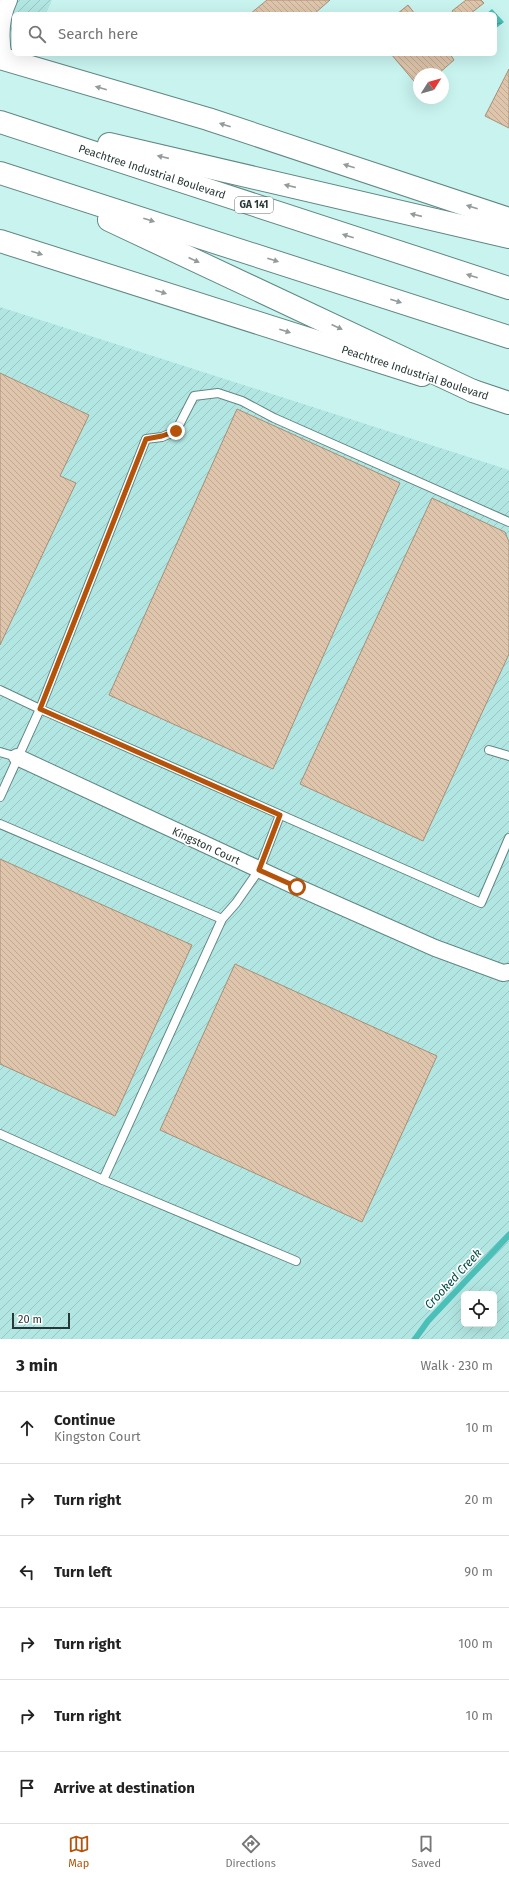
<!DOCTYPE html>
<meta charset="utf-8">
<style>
body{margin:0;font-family:"Fira Sans",sans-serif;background:#f2f2f2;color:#222}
.controls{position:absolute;right:12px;bottom:12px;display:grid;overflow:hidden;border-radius:6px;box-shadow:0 4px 16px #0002}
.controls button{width:36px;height:36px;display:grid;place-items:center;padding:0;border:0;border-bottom:1px solid #e0e0e0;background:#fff;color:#222;font:20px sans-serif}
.compass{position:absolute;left:413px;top:68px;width:36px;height:36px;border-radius:50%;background:#fff;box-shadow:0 4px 16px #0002;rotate:53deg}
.scale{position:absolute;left:12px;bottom:10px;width:58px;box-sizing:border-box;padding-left:4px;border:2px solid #273836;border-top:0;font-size:11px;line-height:14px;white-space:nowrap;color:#273836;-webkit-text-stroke:3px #fff;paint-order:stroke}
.stop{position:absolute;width:12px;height:12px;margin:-9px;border:3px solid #b45309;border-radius:50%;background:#fff}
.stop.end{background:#b45309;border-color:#fff;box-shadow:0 1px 4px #0008}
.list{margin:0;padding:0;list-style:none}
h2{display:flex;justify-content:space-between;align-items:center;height:52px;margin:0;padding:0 16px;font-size:17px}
h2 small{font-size:13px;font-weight:400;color:#767676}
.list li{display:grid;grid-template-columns:26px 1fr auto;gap:12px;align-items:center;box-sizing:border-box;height:72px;padding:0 16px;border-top:1px solid #e0e0e0}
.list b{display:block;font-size:15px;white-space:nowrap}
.list p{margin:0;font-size:13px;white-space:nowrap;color:#767676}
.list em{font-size:13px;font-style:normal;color:#767676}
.icon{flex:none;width:22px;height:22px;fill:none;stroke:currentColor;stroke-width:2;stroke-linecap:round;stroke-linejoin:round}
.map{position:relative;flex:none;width:509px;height:1339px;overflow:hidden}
.search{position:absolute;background:#fff;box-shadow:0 4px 16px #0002;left:12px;right:12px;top:12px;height:44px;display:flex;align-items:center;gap:10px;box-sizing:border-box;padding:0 14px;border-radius:6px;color:#767676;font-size:15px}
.sheet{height:484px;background:#fff}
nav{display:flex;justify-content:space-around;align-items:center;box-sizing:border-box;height:56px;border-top:1px solid #e0e0e0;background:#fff;font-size:11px;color:#767676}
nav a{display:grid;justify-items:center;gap:2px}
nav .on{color:#b45309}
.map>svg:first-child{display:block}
.industrial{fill:url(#industrial-furrows);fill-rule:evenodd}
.water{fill:url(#water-waves)}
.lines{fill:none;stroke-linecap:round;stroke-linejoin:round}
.stream{stroke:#4bbfb8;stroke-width:6}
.building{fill:url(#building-back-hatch);stroke:#a78f77}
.lane-casing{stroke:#608784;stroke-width:10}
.street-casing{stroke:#608784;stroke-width:18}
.secondary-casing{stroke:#608784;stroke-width:24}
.primary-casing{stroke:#608784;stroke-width:24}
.highway-casing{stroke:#608784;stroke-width:24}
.lane{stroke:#fff;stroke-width:8}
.street{stroke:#fff;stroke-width:16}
.secondary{stroke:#fff;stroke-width:22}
.primary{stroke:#fff;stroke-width:22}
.highway{stroke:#fff;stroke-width:22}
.oneway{fill:#939c9a}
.route{stroke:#b45309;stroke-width:5}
.labels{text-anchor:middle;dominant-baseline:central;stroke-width:3.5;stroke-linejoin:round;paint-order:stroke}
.shield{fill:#fff;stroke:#687472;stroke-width:1}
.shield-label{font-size:10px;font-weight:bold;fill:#273836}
.street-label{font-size:11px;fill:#273836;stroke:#fff}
.water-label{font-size:12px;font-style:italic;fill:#014b47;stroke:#fff}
</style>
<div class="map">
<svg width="509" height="1339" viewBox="0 0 509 1339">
<defs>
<pattern id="industrial-furrows" width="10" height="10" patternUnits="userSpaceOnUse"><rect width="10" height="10" fill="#b2e6e2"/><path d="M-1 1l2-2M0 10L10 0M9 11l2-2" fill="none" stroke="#99c6c2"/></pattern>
<pattern id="water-waves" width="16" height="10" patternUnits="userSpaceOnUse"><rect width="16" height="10" fill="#4bbfb8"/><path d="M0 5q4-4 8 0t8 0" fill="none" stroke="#3e9c96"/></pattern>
<pattern id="building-back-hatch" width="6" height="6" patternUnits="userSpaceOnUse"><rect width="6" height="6" fill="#dec5ab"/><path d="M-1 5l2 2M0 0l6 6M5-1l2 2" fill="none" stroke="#beaa94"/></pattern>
</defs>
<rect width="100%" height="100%" fill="#c8f3ef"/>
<g class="industrial">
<path d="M 0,0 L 52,0 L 46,14 L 14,14 L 14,32 L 0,28 Z"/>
<path d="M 0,307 L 509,470 L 509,1339 L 0,1339 ZM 464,1294 L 494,1294 L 494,1324 L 464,1324 Z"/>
</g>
<path class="water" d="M 492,9 L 504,22 L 495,29 L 495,14 L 486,14 Z"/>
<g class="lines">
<path class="stream" d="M 415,1339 L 428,1321 L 509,1235"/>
</g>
<g class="building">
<path d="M 267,0 L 330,0 L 314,14 L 250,14 Z"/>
<path d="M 466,0 L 481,0 L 484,3 L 470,14 L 454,14 L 452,11 Z"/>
<path d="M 408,5 L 415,14 L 397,14 Z"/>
<path d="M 391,54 L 450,54 L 454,60 L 438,74 L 419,74 L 419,87 Z"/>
<path d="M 509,69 L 509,128 L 485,116 Z"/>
<path d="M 0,373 L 89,415 L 60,476 L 76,483 L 0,645 Z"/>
<path d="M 237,409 L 400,483 L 273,769 L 109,695 Z"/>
<path d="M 432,498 L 505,532 L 509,542 L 509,654 L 423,841 L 300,784 Z"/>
<path d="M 0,859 L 192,945 L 115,1116 L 0,1064 Z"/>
<path d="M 235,964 L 437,1056 L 362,1222 L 160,1130 Z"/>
</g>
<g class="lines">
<g class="lane-casing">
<g id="lane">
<path d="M 0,690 L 40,709 L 146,439 L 162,437 L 176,431 L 194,396 L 218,393 L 242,401 L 274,418 L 509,522"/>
<path d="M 489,750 L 509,756"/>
<path d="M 0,752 L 17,757"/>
<path d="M 0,797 L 40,709 L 481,903 L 509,838"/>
<path d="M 0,824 L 222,919"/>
<path d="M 0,1134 L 103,1180 L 296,1261"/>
<path d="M 103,1180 L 222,919 L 236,903 L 259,870 L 280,815"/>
</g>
</g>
<g class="street-casing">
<g id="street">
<path d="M 4,59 C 0,39 0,19 9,0"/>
<path d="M 17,757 L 297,887 L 435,948 L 503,973 L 509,972"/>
</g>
</g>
<g class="secondary-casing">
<g id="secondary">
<path d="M 0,58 L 208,119 L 509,219"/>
<path d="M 0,241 L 422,375"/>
</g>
</g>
<g class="primary-casing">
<path id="primary" d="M 473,391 L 509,403"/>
</g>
<g class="highway-casing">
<g id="highway">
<path d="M 0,122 L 509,288"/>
<path d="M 109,144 L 509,237"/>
<path d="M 0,173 L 509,337"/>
<path d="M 109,220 L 473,391"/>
</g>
</g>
<use href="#lane" class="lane"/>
<use href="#street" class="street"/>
<use href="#secondary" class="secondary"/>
<use href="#primary" class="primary"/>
<use href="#highway" class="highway"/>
</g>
<defs><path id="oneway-solid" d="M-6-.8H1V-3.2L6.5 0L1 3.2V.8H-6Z"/></defs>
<g class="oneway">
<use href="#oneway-solid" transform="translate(101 88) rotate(-164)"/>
<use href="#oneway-solid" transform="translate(225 125) rotate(-162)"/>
<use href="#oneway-solid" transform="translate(163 157) rotate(-167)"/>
<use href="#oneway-solid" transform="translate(349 166) rotate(-162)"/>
<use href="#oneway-solid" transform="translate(290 186) rotate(-167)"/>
<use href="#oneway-solid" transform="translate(472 207) rotate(-162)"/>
<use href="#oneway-solid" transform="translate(416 215) rotate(-167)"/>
<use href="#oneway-solid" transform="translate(149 220) rotate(18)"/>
<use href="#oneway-solid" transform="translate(348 236) rotate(-162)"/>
<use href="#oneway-solid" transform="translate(37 253) rotate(18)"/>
<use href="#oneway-solid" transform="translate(194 260) rotate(25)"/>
<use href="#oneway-solid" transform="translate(273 260) rotate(18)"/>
<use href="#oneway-solid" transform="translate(472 276) rotate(-162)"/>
<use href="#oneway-solid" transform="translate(161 292) rotate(18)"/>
<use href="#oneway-solid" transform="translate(396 301) rotate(18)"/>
<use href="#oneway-solid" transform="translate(337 327) rotate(25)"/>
<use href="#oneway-solid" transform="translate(285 331) rotate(18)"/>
</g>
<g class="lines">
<path class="route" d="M 176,431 L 162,436 L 146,439 L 40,709 L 280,815 L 259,870 L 297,887"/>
</g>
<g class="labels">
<rect class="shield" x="235" y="197" width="38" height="16" rx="3"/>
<g class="shield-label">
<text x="254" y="205">GA 141</text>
</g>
<g class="street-label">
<text transform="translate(152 172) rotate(18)">Peachtree Industrial Boulevard</text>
<text transform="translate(415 373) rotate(18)">Peachtree Industrial Boulevard</text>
<text transform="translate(206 846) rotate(25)">Kingston Court</text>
</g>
<g class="water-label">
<text transform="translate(453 1279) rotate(-47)">Crooked Creek</text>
</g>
</g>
</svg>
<div class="controls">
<button><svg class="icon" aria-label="locate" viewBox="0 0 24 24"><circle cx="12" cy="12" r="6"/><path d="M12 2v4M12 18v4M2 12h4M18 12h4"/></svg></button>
</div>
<svg class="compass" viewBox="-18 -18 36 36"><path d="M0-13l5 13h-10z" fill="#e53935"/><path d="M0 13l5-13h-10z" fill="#767676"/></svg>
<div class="scale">20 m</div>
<div class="stop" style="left:297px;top:887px"></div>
<div class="stop end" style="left:176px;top:431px"></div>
<div class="search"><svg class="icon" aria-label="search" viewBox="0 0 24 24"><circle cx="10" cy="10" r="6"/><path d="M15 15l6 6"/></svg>Search here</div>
</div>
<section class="sheet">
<h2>3 min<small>Walk · 230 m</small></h2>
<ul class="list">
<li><svg class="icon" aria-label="ahead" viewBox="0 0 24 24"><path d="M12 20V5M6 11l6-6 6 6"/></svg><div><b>Continue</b><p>Kingston Court</p></div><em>10 m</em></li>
<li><svg class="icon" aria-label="right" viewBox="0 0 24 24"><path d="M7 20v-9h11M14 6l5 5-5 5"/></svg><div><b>Turn right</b></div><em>20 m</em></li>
<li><svg class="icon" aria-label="left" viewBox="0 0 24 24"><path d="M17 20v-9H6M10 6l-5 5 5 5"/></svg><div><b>Turn left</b></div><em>90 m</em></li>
<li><svg class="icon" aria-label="right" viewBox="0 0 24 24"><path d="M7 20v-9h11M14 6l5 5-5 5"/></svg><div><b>Turn right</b></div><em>100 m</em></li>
<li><svg class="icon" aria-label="right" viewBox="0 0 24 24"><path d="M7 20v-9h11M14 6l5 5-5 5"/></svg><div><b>Turn right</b></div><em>10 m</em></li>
<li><svg class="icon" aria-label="arrive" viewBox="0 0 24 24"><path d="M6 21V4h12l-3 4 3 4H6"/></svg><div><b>Arrive at destination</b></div></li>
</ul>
</section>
<nav>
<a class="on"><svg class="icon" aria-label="map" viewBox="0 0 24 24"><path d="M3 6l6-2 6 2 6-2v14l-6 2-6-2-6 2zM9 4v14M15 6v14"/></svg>Map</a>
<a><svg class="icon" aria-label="directions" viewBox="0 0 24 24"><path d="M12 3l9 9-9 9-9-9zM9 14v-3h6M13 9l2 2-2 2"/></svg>Directions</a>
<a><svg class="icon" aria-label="saved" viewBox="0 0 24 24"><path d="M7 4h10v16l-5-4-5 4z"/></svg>Saved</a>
</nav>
